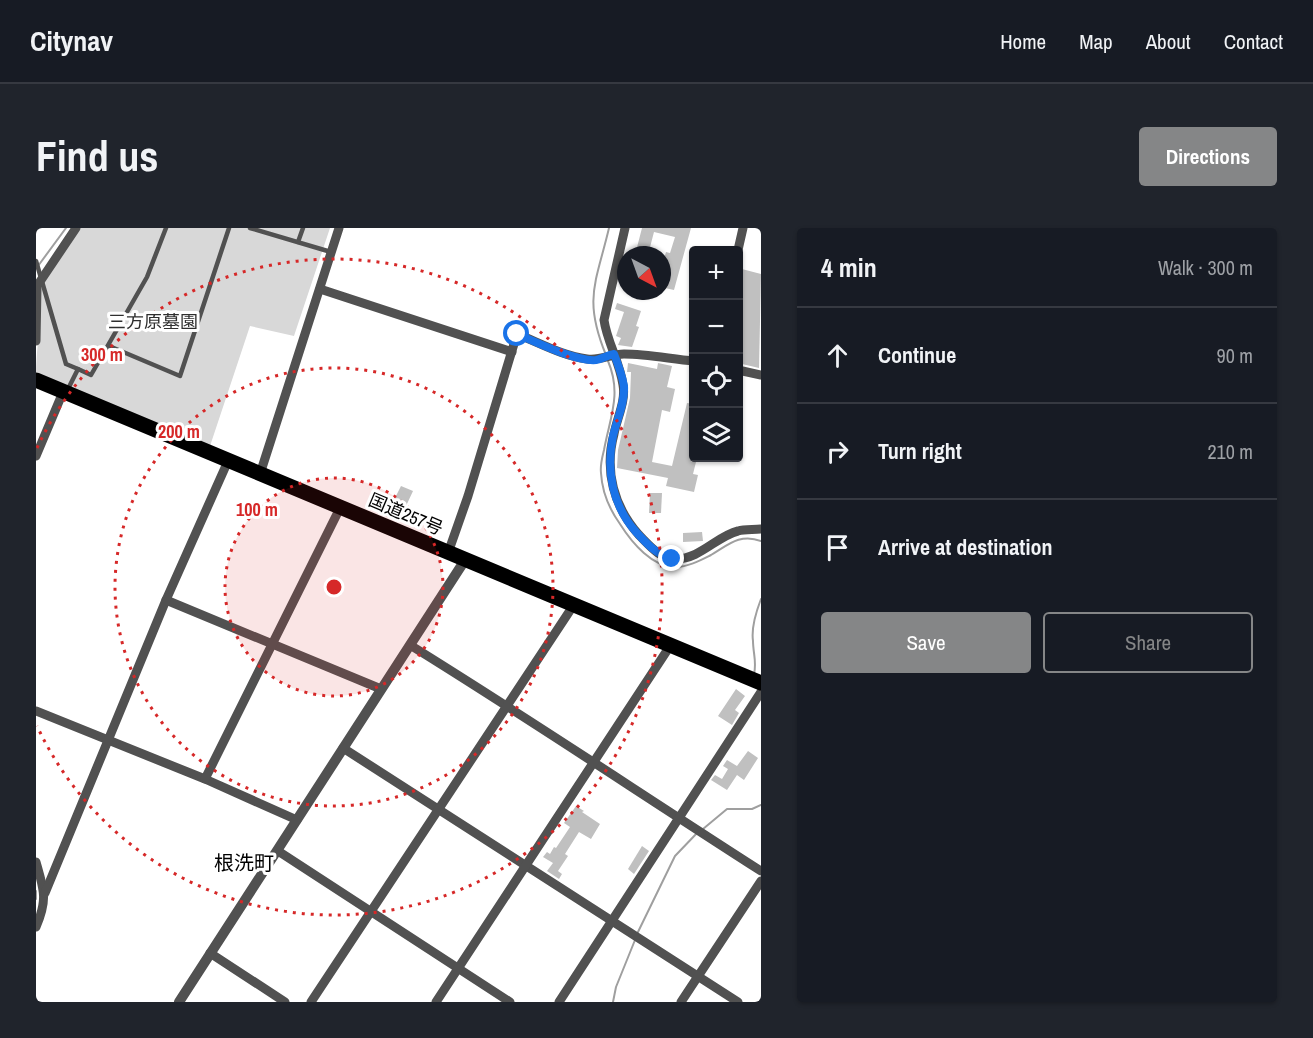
<!DOCTYPE html>
<meta charset="utf-8">
<style>
body{margin:0;font-family:"Archivo Narrow","Noto Sans JP",sans-serif;background:#20242c;color:#f1f3f6}
.controls{position:absolute;right:18px;top:18px;display:grid;overflow:hidden;border-radius:6px;box-shadow:0 2px 4px #0004}
.controls button{width:54px;height:54px;display:grid;place-items:center;padding:0;border:0;border-bottom:2px solid #363941;background:#171b24;color:#f1f3f6;font:30px sans-serif}
.compass{position:absolute;left:581px;top:18px;width:54px;height:54px;border-radius:50%;background:#171b24;box-shadow:0 2px 4px #0004;rotate:139deg}
.stop{position:absolute;width:18px;height:18px;margin:-14px;border:4px solid #1a73e8;border-radius:50%;background:#fff}
.stop.end{background:#1a73e8;border-color:#fff;box-shadow:0 2px 6px #0008}
.list{margin:0;padding:0;list-style:none}
h2{display:flex;justify-content:space-between;align-items:center;height:78px;margin:0;padding:0 24px;font-size:26px}
h2 small{font-size:20px;font-weight:400;color:#9ea1a6}
.list li{display:grid;grid-template-columns:39px 1fr auto;gap:18px;align-items:center;box-sizing:border-box;height:96px;padding:0 24px;border-top:2px solid #363941}
.list b{display:block;font-size:22px;white-space:nowrap}
.list em{font-size:20px;font-style:normal;color:#9ea1a6}
.actions{display:flex;gap:12px;padding:18px 24px}
.actions a{flex:1;padding:14px 0;border:2px solid #858687;border-radius:6px;text-align:center;font-size:21px;color:#858687}
.actions .main{background:#858687;color:#fff}
.icon{flex:none;width:33px;height:33px;fill:none;stroke:currentColor;stroke-width:2;stroke-linecap:round;stroke-linejoin:round}
.map{position:relative;flex:none;width:725px;height:774px;overflow:hidden;border-radius:6px}
header{display:flex;align-items:center;gap:36px;box-sizing:border-box;height:84px;padding:0 30px;background:#171b24;border-bottom:2px solid #363941}
header strong{font-size:28px}
nav{display:flex;gap:33px;margin-inline-start:auto;font-size:21px}
.intro{display:flex;align-items:center;justify-content:space-between;box-sizing:border-box;height:144px;padding:0 36px}
h1{margin:0;font-size:42px}
.button{padding:15px 27px;border-radius:6px;background:#858687;color:#fff;font-size:21px;font-weight:700}
main{display:flex;gap:36px;padding:0 36px}
aside{flex:1;background:#171b24;border-radius:6px;box-shadow:0 2px 4px #0004}
.map>svg:first-child{display:block}
.green{fill:#d8d8d8}
.lines{fill:none;stroke-linecap:round;stroke-linejoin:round}
.stream{stroke:#9f9f9f;stroke-width:2}
.building{fill:#c0c0c0}
.service{stroke:#515151;stroke-width:4.5}
.minor{stroke:#515151;stroke-width:9}
.tertiary{stroke:#515151;stroke-width:10}
.trunk{stroke:#000;stroke-width:15}
.route{stroke:#1a73e8;stroke-width:8}
.ring{fill:none;stroke:#d62828;stroke-width:3;stroke-dasharray:3 6}
.labels{text-anchor:middle;dominant-baseline:central;stroke-width:6;stroke-linejoin:round;paint-order:stroke}
.park-label{font-size:18px;fill:#2f2f2f;stroke:#fff}
.street-label{font-size:18px;fill:#000;stroke:#fff}
.neighbourhood-label{font-size:20px;fill:#000;stroke:#fff}
.centre{fill:#d62828;stroke:#fff;stroke-width:3}
.ring-label{font-size:18px;text-anchor:middle;font-weight:bold;fill:#d62828;stroke:#fff;stroke-width:6;stroke-linejoin:round;paint-order:stroke}
</style>
<header>
<strong>Citynav</strong>
<nav><a>Home</a><a>Map</a><a>About</a><a>Contact</a></nav>
</header>
<div class="intro"><h1>Find us</h1><a class="button">Directions</a></div>
<main>
<div class="map">
<svg width="725" height="774" viewBox="0 0 725 774">
<rect width="100%" height="100%" fill="#fff"/>
<path class="green" d="M 40,0 L 294,0 L 258,108 L 214,98 L 174,218 L 0,147 C 0,117 7,88 3,58 Z"/>
<g class="lines">
<g class="stream">
<path d="M 2,38 L 30,0"/>
<path d="M 570,127 C 547,71 560,55 573,0"/>
<path d="M 572,133 C 586,166 574,189 568,222 C 566,230 564,237 565,245 C 566,263 574,282 584,296 C 596,315 617,340 640,339 C 652,339 665,332 675,327 C 692,317 704,305 725,313"/>
<path d="M 718,446 C 721,434 717,425 717,413 C 715,399 720,384 725,371"/>
<path d="M 667,601 L 691,581 L 716,581 L 725,577"/>
<path d="M 0,663 L 0,671"/>
<path d="M 601,706 L 639,628 L 662,604"/>
<path d="M 577,774 L 580,759 L 599,712"/>
</g>
</g>
<g class="building">
<path d="M 606,0 L 655,0 L 638,62 L 629,60 L 633,46 L 626,44 L 626,38 L 630,24 L 634,25 L 639,9 L 618,4 L 612,27 L 599,27 Z"/>
<path d="M 702,40 L 725,46 L 723,140 L 702,135 Z"/>
<path d="M 581,75 L 605,83 L 600,98 L 603,99 L 596,119 L 582,117 L 585,110 L 580,108 L 588,84 L 579,81 Z"/>
<path d="M 592,135 L 621,141 L 622,135 L 636,138 L 631,159 L 639,161 L 634,184 L 626,182 L 616,234 L 636,238 L 651,175 L 657,176 L 657,230 L 661,230 L 657,246 L 662,247 L 658,264 L 630,258 L 632,250 L 581,240 L 582,222 L 594,170 L 595,144 L 591,144 Z"/>
<path d="M 365,258 L 377,263 L 363,293 L 350,288 Z"/>
<path d="M 614,265 L 626,265 L 625,285 L 613,285 Z"/>
<path d="M 666,304 L 667,313 L 647,314 L 647,305 Z"/>
<path d="M 700,461 L 709,468 L 699,482 L 703,485 L 696,497 L 682,488 Z"/>
<path d="M 712,523 L 722,530 L 708,552 L 701,547 L 691,562 L 675,552 L 679,547 L 686,551 L 692,541 L 687,538 L 691,532 L 701,538 Z"/>
<path d="M 540,578 L 548,583 L 546,584 L 564,596 L 555,611 L 543,604 L 529,626 L 532,628 L 522,643 L 526,646 L 523,651 L 511,643 L 517,635 L 507,629 L 511,624 L 514,626 L 518,619 L 520,620 L 534,599 L 528,595 Z"/>
<path d="M 606,618 L 613,623 L 598,646 L 592,641 Z"/>
</g>
<g class="lines">
<g class="service">
<path d="M 214,0 L 295,24"/>
<path d="M 262,14 L 267,0"/>
<path d="M 0,33 L 30,136 L 42,141 L 31,163"/>
<path d="M 73,118 L 144,148 L 193,0"/>
<path d="M 42,141 L 55,147 L 111,49 L 130,0"/>
</g>
<g class="minor">
<path d="M 589,0 L 568,92 C 571,114 584,134 587,157 C 590,173 581,190 578,206 C 568,243 578,279 603,307 C 614,318 624,331 640,331 C 664,331 681,308 702,303 C 709,301 718,302 725,301"/>
<path d="M 702,22 L 707,0"/>
<path d="M 284,61 L 476,124"/>
<path d="M 0,113 L 1,58 L 40,0"/>
<path d="M 702,142 L 725,147"/>
<path d="M 0,228 L 27,164"/>
<path d="M 224,246 L 303,0"/>
<path d="M 412,325 L 432,268 L 481,106 C 504,115 527,128 551,131 C 564,133 575,126 588,126 C 611,126 635,131 658,133"/>
<path d="M 130,372 L 345,461"/>
<path d="M 374,417 C 492,490 608,568 725,643"/>
<path d="M 0,483 L 169,551 L 261,592"/>
<path d="M 307,520 L 702,774"/>
<path d="M 169,551 L 304,280"/>
<path d="M 242,623 L 474,774"/>
<path d="M 0,634 C 8,662 12,671 0,699"/>
<path d="M 9,665 L 130,372 L 192,233"/>
<path d="M 174,725 L 249,774"/>
<path d="M 275,774 L 537,378"/>
<path d="M 400,774 L 634,418"/>
<path d="M 523,774 L 725,464"/>
<path d="M 645,774 L 725,653"/>
</g>
<path class="tertiary" d="M 143,774 L 429,332"/>
<path class="trunk" d="M 0,152 L 725,455"/>
</g>
<g class="lines">
<path class="route" d="M 481,106 C 500,114 541,134 560,132 C 566,131 572,127 578,126 C 582,136 586,147 588,158 C 589,175 581,191 577,208 C 570,242 576,277 600,304 C 611,316 620,326 636,331"/>
</g>
<circle cx="298" cy="359" r="109" fill="#d62828" fill-opacity=".12"/>
<g class="ring">
<circle cx="298" cy="359" r="109"/>
<circle cx="298" cy="359" r="219"/>
<path d="M1 220A328 328 0 1 1 1 498"/>
</g>
<g class="labels">
<g class="park-label">
<text x="117" y="93">三方原墓園</text>
</g>
<g class="street-label">
<text transform="translate(370 286) rotate(23)">国道257号</text>
</g>
<g class="neighbourhood-label">
<text x="208" y="634">根洗町</text>
</g>
</g>
<circle cx="298" cy="359" r="9" class="centre"/>
<g class="ring-label">
<text x="66" y="133">300 m</text>
<text x="143" y="210">200 m</text>
<text x="221" y="288">100 m</text>
</g>
</svg>
<div class="controls">
<button>+</button>
<button>−</button>
<button><svg class="icon" aria-label="locate" viewBox="0 0 24 24"><circle cx="12" cy="12" r="6"/><path d="M12 2v4M12 18v4M2 12h4M18 12h4"/></svg></button>
<button><svg class="icon" aria-label="layers" viewBox="0 0 24 24"><path d="M12 4l9 5-9 5-9-5zM3 14l9 5 9-5"/></svg></button>
</div>
<svg class="compass" viewBox="-18 -18 36 36"><path d="M0-13l5 13h-10z" fill="#e53935"/><path d="M0 13l5-13h-10z" fill="#9ea1a6"/></svg>
<div class="stop" style="left:481px;top:106px"></div>
<div class="stop end" style="left:636px;top:331px"></div>
</div>
<aside>
<h2>4 min<small>Walk · 300 m</small></h2>
<ul class="list">
<li><svg class="icon" aria-label="ahead" viewBox="0 0 24 24"><path d="M12 20V5M6 11l6-6 6 6"/></svg><div><b>Continue</b></div><em>90 m</em></li>
<li><svg class="icon" aria-label="right" viewBox="0 0 24 24"><path d="M7 20v-9h11M14 6l5 5-5 5"/></svg><div><b>Turn right</b></div><em>210 m</em></li>
<li><svg class="icon" aria-label="arrive" viewBox="0 0 24 24"><path d="M6 21V4h12l-3 4 3 4H6"/></svg><div><b>Arrive at destination</b></div></li>
</ul>
<div class="actions"><a class="main">Save</a><a>Share</a></div>
</aside>
</main>
